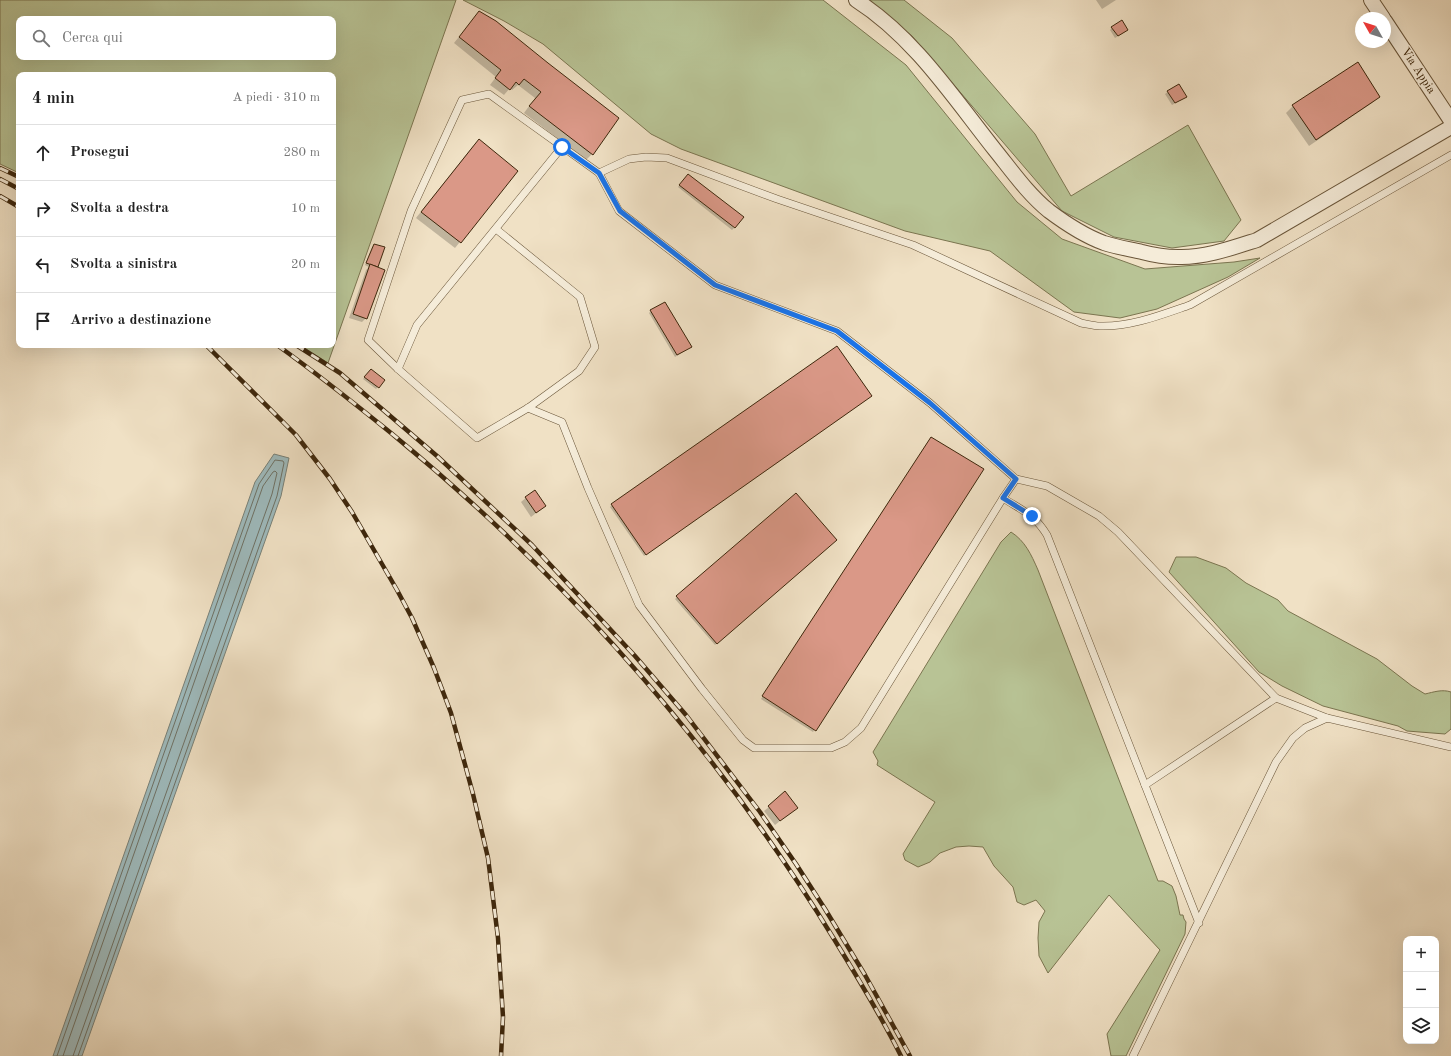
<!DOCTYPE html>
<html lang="it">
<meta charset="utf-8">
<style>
body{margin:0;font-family:"Old Standard TT",serif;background:#f6f6f6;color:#222}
.controls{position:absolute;right:12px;bottom:12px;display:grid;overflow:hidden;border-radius:8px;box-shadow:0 4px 16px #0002}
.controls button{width:36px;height:36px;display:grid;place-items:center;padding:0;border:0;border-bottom:1px solid #e0e0e0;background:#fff;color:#222;font:20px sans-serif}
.compass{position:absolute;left:1355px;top:12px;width:36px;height:36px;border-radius:50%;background:#fff;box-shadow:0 4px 16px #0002;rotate:309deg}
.stop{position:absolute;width:12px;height:12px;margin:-9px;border:3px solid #1a73e8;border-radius:50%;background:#fff}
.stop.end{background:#1a73e8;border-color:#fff;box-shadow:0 1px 4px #0008}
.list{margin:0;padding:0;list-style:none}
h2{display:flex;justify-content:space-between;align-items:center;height:52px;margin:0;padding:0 16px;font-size:17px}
h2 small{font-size:13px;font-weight:400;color:#767676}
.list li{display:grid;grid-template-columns:26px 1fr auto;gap:12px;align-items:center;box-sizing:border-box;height:56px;padding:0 16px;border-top:1px solid #e0e0e0}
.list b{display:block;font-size:15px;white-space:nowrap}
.list em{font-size:13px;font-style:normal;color:#767676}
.icon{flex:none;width:22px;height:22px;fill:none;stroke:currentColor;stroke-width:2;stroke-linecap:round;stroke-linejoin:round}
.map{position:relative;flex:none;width:1451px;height:1056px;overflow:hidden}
.search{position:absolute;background:#fff;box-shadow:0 4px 16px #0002;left:16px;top:16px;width:320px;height:44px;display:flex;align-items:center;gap:10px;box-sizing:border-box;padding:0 14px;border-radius:8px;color:#767676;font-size:15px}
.panel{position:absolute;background:#fff;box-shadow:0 4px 16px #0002;left:16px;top:72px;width:320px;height:276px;border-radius:8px}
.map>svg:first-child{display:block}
.green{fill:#b8c395;stroke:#7b7550;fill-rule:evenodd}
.water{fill:#9ebbbe;stroke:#788077}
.shadow{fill:#0003}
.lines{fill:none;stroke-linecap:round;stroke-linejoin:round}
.shore{stroke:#6e7165;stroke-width:1}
.building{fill:#da9887;stroke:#3e270c}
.lane-casing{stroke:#6a563a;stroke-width:8}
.street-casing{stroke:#6a563a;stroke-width:16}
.lane{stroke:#f5ecd9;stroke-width:7}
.street{stroke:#f5ecd9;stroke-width:14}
.rail-casing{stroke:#3e270c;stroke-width:4.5}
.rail{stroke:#f5ecd9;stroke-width:3;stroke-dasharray:9;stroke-linecap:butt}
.route{stroke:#1a73e8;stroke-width:5}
.labels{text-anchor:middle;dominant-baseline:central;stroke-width:3;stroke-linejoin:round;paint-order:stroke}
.street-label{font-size:12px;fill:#3e270c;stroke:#f5ecd9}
</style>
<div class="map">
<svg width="1451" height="1056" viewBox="0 0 1451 1056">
<rect width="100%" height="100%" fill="#f0e1c5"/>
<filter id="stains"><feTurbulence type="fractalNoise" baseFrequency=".005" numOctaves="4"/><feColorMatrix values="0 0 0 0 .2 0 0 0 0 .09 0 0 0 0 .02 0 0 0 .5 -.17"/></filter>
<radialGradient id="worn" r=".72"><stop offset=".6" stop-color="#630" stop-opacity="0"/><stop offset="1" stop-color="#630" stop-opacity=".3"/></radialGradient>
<g class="green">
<path d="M 0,0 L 456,0 L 328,363 L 300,345 L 333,345 L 333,75 L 19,75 L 19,173 L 0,164 ZM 19,19 L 333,19 L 333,57 L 19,57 Z"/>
<path d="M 463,0 L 823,0 L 906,65 L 1017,202 L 1062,239 L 1145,269 L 1234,262 L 1260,258 L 1228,277 L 1157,309 L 1120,318 L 1074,312 L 990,251 L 905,231 L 681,149 L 651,134 L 543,44 L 504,21 Z"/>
<path d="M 864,0 L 904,0 L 952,38 L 1035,134 L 1071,196 L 1188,125 L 1241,220 L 1224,241 L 1172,248 L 1114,237 L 1062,211 L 912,36 Z"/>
<path d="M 1011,532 C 1025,541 1031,554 1038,570 L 1158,881 L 1163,881 L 1172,886 L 1176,896 L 1180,915 L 1183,915 L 1184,919 L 1186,922 L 1185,934 L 1126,1056 L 1111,1056 L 1107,1034 L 1160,950 L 1109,895 L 1048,973 L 1039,956 L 1038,938 L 1039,922 L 1045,911 L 1036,900 L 1024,905 L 1017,902 L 1013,887 L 994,866 L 983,847 L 969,846 L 956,847 L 940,853 L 930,862 L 918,867 L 905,860 L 903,854 L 935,802 L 877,765 L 878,761 L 873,752 L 1001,542 Z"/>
<path d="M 1176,557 L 1196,557 L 1226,568 L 1246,583 L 1278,600 L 1288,611 L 1377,659 L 1412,686 L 1425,694 C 1434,692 1442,689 1451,692 L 1451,729 L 1445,734 L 1407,731 L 1398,726 L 1323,706 L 1282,686 L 1259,672 L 1169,572 Z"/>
</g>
<path class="water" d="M 274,454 L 289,458 L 281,496 L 82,1056 L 53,1056 L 255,482 Z"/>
<g class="shadow">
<path d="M 1096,0 L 1116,0 L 1102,9 Z"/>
<path d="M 479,12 L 618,118 L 592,154 L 586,160 L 524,113 L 535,98 L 518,85 L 512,90 L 510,88 L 504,95 L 490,85 L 496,77 L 454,43 Z"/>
<path d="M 1112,28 L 1125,32 L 1115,38 L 1110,30 Z"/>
<path d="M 1178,85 L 1183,99 L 1172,105 L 1165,94 Z"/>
<path d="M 1378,96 L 1372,103 L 1309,146 L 1286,113 L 1293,106 Z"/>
<path d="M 473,146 L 517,171 L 455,248 L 416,218 Z"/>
<path d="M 686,177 L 734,228 L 732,230 L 678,187 Z"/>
<path d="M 374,245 L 377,266 L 366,318 L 362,322 L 349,318 L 366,270 L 369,267 L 365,265 L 372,247 Z"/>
<path d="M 651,311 L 689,348 L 675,357 L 649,313 Z"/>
<path d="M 369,372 L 384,380 L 376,389 L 363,379 Z"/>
<path d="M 871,396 L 644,556 L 610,507 L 612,505 Z"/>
<path d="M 929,440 L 983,470 L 813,732 L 761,699 Z"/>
<path d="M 534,491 L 545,506 L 531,517 L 521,502 Z"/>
<path d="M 796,494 L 836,540 L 715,645 L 675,599 Z"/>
<path d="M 769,807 L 796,808 L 775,825 L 764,811 Z"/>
</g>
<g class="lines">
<g class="shore">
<path d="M 57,1056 L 259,484 L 275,460 L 283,461 L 284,463 L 277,496 L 78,1056"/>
<path d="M 63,1056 L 263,486 L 273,472 L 275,471 L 277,473 L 272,494 L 73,1056"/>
</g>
</g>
<g class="building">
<path d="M 479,11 L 496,21 L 548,63 L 619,118 L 593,155 L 529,106 L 541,92 L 524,79 L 519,85 L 516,82 L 510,90 L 495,78 L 501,70 L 459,37 Z"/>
<path d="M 1122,20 L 1128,30 L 1118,36 L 1111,27 Z"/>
<path d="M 1358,62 L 1380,97 L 1316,140 L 1292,105 Z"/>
<path d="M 1179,84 L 1187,97 L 1175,103 L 1167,91 Z"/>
<path d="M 479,139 L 518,171 L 461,243 L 421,212 Z"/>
<path d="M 688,174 L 744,217 L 735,228 L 679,185 Z"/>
<path d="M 374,244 L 385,247 L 378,267 L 366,263 Z"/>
<path d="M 370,264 L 385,270 L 367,319 L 353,314 Z"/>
<path d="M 665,302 L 692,347 L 677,355 L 650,310 Z"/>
<path d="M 837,346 L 872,396 L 646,555 L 611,504 Z"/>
<path d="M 371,369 L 385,380 L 379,388 L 364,377 Z"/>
<path d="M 931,437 L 984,469 L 816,731 L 762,696 Z"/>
<path d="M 535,490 L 546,506 L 536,513 L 525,497 Z"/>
<path d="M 796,493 L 837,540 L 717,644 L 676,596 Z"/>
<path d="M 785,791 L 798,808 L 780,821 L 768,806 Z"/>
</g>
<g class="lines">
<g class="lane-casing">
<g id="lane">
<path d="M 599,173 L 629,159 L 646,157 L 667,158 L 777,199 L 913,245 L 1081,323 C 1087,324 1094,326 1100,326 C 1131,327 1161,315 1190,305 L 1451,155"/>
<path d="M 496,229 L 580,297 L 595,347 L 579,371 L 528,408 L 477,438 L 398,369 L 368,340 L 411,211 L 462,100 L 489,94 L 599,173 L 619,211 L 715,285 L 837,331 L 930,403 L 1016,479 L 1003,498"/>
<path d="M 398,369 L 417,325 L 562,147"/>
<path d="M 528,408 L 562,422 L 588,488 L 639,605 L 702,689 L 743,740 L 754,748 L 831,748 L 845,742 L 861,728 L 1003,498 C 1023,511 1034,514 1047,535 L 1199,923"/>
<path d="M 1016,479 L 1047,486 L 1099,516 L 1118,532 L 1276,698 L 1327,718"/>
<path d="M 1145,785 L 1276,698"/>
<path d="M 1133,1056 L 1276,762 L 1293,738 L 1305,728 L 1327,718 L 1451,747"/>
</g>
</g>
<g class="street-casing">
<g id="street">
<path d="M 856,0 C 914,37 953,97 995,150 C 1012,171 1028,194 1049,211 C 1065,223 1085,236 1104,243 C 1116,247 1129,249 1142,252 C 1153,255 1166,257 1178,257 C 1204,258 1232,248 1257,240 L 1451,127"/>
<path d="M 1371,0 L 1383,18"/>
<path d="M 1385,21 L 1451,121"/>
</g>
</g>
<use href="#lane" class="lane"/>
<use href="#street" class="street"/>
<g class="rail-casing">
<g id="rail">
<path d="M 0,168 L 19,177"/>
<path d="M 0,179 L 19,189"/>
<path d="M 0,196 L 19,207"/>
<path d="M 206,345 L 296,435 L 330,479 L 352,512 L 397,590 L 412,618 L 434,668 L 451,713 L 473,794 L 488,858 L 498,938 L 503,1017 L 501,1056"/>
<path d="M 277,345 C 316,373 354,403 391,433 C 565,576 716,747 834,939 C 858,978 881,1016 901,1056"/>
<path d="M 296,345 L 340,373 L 437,456 L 532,545 L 635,656 L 686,715 L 760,812 L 796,864 L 825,909 L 865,975 L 910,1056"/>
</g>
</g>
<use href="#rail" class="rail"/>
</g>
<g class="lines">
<path class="route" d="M 562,147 L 599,173 L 620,211 L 715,285 L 837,331 L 930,403 L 1016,479 L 1003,498 L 1032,516"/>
</g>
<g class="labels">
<g class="street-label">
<text transform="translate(1418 71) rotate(57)">Via Appia</text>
</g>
</g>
<rect width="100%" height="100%" filter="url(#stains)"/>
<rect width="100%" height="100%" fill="url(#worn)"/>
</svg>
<div class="controls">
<button>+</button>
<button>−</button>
<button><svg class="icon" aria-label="layers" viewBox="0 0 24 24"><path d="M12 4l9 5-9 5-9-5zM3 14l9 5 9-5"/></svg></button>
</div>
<svg class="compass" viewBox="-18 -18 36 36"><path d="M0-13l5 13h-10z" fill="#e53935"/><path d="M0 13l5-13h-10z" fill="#767676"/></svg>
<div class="stop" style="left:562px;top:147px"></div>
<div class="stop end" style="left:1032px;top:516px"></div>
<div class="search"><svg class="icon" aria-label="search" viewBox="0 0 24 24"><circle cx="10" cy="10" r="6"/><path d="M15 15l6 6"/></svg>Cerca qui</div>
<section class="panel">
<h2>4 min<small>A piedi · 310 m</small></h2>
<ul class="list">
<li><svg class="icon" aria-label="ahead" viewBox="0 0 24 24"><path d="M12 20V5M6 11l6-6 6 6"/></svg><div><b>Prosegui</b></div><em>280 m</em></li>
<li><svg class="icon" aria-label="right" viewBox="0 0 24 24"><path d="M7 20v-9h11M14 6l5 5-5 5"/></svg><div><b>Svolta a destra</b></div><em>10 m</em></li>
<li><svg class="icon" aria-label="left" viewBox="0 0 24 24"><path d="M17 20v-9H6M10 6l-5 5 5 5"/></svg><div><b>Svolta a sinistra</b></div><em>20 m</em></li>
<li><svg class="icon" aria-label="arrive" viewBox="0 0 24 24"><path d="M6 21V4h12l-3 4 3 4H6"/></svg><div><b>Arrivo a destinazione</b></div></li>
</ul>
</section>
</div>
